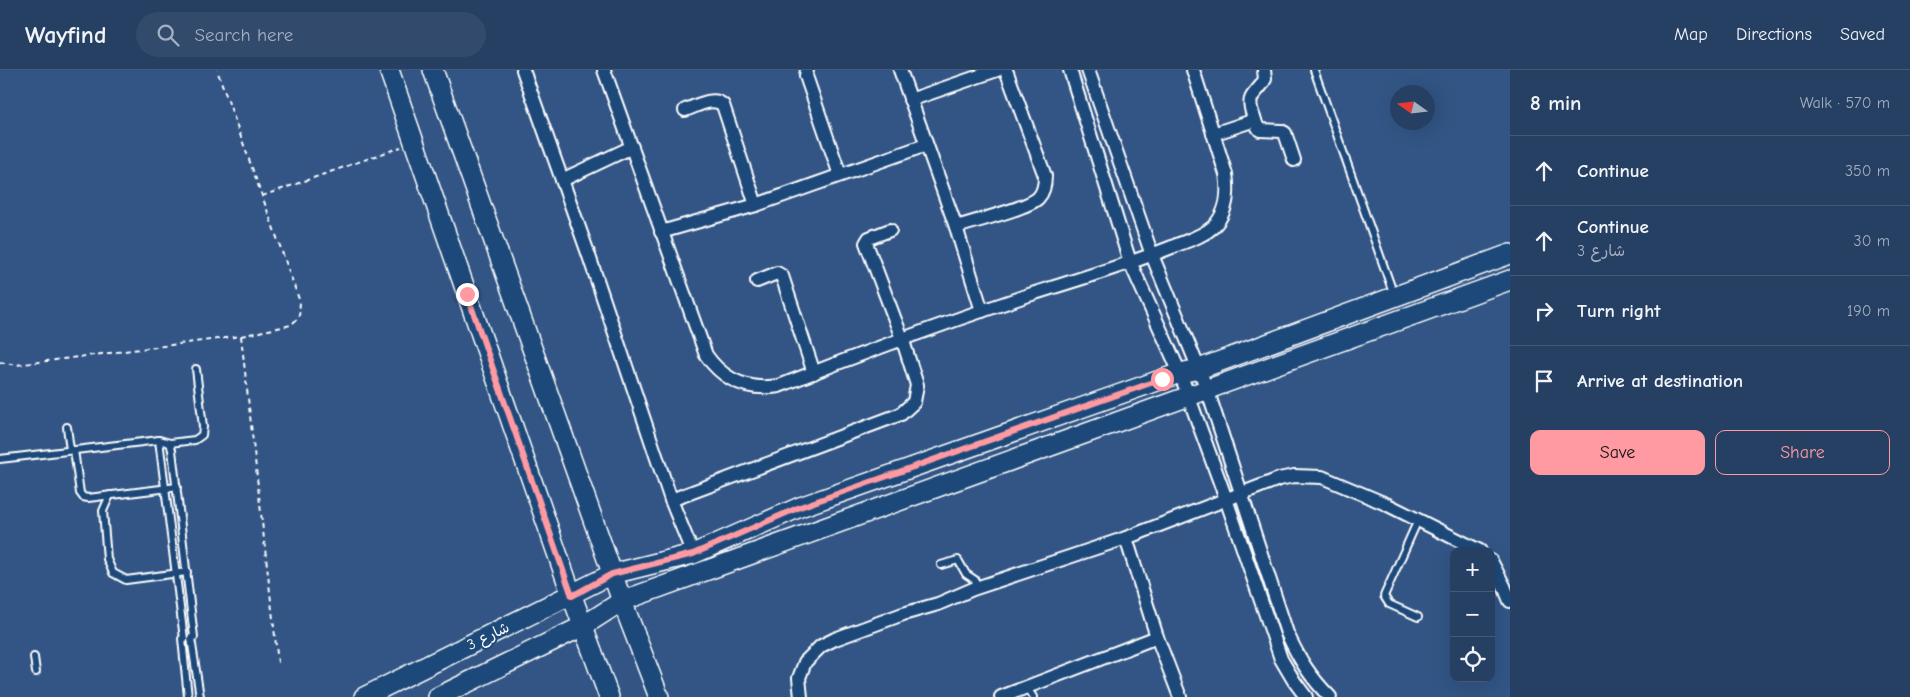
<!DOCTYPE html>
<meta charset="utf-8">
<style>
body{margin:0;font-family:"Comic Neue","Playpen Sans Arabic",sans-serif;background:#324b6d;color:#f1f3f6}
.controls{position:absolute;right:15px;bottom:15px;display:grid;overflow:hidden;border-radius:10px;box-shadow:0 5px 20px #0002}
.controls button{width:45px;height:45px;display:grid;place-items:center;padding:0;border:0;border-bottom:1px solid #425978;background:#264064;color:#f1f3f6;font:25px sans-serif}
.compass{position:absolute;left:1390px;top:15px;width:45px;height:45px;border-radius:50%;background:#264064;box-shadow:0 5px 20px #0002;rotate:284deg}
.stop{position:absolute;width:15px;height:15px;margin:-11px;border:4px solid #ff9aa2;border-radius:50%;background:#fff}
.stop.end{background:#ff9aa2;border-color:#fff;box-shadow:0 1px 5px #0008}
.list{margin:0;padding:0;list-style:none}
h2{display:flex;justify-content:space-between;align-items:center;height:65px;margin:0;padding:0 20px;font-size:21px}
h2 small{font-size:16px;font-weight:400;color:#a4afbf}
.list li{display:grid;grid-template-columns:32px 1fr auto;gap:15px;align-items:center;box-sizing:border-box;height:70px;padding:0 20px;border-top:1px solid #425978}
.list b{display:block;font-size:19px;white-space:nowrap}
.list p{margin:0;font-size:16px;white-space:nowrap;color:#a4afbf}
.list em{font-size:16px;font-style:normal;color:#a4afbf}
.actions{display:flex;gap:10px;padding:15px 20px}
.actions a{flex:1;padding:11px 0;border:1px solid #ff9aa2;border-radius:10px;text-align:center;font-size:18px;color:#ff9aa2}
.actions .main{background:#ff9aa2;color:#111}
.icon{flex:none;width:28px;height:28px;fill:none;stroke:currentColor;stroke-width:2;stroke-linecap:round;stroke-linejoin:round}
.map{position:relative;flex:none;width:1510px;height:627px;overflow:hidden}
header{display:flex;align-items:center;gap:30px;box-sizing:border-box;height:70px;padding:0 25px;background:#264064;border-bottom:1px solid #425978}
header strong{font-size:24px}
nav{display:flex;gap:28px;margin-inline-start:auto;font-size:18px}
.search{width:350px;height:45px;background:#324b6d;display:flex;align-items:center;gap:12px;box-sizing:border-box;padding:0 18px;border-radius:28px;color:#a4afbf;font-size:19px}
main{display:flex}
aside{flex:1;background:#264064}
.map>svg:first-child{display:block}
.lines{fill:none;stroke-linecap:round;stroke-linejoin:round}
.lane-casing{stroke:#fff;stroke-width:10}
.street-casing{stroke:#fff;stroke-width:16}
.secondary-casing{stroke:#fff;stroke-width:22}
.path{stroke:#fff;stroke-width:2;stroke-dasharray:5 4;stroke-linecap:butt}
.lane{stroke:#1f4a7a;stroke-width:6}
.street{stroke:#1f4a7a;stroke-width:12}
.secondary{stroke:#1f4a7a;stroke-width:19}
.route{stroke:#ff9aa2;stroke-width:6}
.labels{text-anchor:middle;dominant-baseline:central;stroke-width:4;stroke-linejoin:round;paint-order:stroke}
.street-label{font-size:15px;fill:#fff;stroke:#1f4a7a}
</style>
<header>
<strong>Wayfind</strong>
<div class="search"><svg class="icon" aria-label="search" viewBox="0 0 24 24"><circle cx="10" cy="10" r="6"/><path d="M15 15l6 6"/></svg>Search here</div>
<nav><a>Map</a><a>Directions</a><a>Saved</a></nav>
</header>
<main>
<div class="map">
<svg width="1510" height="627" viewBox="0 0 1510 627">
<rect width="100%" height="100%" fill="#325585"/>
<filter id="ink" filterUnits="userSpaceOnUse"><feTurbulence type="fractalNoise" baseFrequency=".02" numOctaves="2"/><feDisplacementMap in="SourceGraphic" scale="10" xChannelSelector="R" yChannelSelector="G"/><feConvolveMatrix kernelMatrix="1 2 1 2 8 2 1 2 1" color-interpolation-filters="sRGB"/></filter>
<g filter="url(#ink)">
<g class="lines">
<g class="lane-casing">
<g id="lane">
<path d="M 1314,0 L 1394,225"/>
<path d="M 67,357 L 70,380"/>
<path d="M 159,370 L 184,569"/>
<path d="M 170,373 L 195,370 L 202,365 L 203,357 L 196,299"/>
<path d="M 74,380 L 80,423 L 83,427 L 88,428 L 177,417"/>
<path d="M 0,389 L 159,370 L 170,373 L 172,380 L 194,567"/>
<path d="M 110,425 L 103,441 L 107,489 L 113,503 L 126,510 L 187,502"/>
<path d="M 1418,450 L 1384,526 L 1389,534 L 1418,547"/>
<path d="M 941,495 L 958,490 L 966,504 L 975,510 L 976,514 L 974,518"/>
<path d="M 191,568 L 200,627"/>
<path d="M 182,569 L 188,627"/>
<path d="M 34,587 L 36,602"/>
<path d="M 1027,618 L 1033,627"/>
</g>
</g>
<g class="street-casing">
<g id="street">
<path d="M 523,0 L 588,183 L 671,430 L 693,484"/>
<path d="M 604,0 L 706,285 C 724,311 748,321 779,316 C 862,283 947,252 1032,224 C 1079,209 1127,195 1172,177 C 1186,171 1202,167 1213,157 C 1228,142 1229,123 1226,104 L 1193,0"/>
<path d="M 807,0 L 806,6 L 840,105"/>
<path d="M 900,0 L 956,157 L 982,241"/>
<path d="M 1070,0 L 1130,192 L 1180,303 L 1226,429 L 1281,589 L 1294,611 L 1306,627"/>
<path d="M 1088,0 L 1152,185 L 1207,319 L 1287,563 C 1299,589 1310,607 1330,627"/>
<path d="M 1264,0 L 1265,9 C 1257,26 1245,23 1253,45 C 1255,50 1256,56 1260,60 L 1281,61 L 1285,63 L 1294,90"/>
<path d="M 910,30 L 997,0"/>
<path d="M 685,40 C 697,36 713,26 723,35 L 756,135"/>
<path d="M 1213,64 L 1255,50"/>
<path d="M 562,110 L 632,77"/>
<path d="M 956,157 C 972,152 1028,138 1038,128 C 1044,122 1045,114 1045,106 L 1006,0"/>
<path d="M 661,162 L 756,135 L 926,75"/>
<path d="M 757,211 L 777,203 L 782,206 L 814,303"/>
<path d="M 671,430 L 901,344 L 914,332 L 917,315 L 903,271 L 866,173 L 869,168 L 890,160"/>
<path d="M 1126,468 L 1157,567 L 1180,627"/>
<path d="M 1491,491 L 1504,516 L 1510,531"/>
<path d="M 801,627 L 799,608 L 805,592 L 821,576 L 835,569 L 903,544 L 938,534 L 973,519 L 1126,468 L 1279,409 L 1294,406 L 1322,407 L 1386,434 L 1480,481"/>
<path d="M 1001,627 L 1157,567"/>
</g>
</g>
<g class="secondary-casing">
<g id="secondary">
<path d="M 389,0 L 572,526 L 609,627"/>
<path d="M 433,0 L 622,531 L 659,627"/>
<path d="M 364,627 L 612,504 L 693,484 L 800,437 L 1180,303 L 1199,299 L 1510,184"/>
<path d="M 438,627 L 583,556 L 622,531 L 1510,210"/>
</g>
</g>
<g class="path">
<path d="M 262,126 L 401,77"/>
<path d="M 241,266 L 278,593"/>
<path d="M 0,292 L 16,295 L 241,266 L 291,255 L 299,247 L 300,232 L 217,0"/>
</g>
<use href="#lane" class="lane"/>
<use href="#street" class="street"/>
<use href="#secondary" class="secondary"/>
</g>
</g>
<g class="lines" filter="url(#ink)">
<path class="route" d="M 467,224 L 572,526 L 612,504 L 693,484 L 800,437 L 1162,309"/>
</g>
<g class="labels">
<g class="street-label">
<text transform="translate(488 566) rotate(-26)">شارع 3</text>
</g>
</g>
</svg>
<div class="controls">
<button>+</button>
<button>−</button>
<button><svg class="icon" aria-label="locate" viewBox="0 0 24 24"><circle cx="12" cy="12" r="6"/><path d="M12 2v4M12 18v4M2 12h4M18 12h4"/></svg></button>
</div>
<svg class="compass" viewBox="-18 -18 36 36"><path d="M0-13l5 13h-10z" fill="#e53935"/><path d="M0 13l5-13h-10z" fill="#a4afbf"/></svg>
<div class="stop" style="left:1162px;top:309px"></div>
<div class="stop end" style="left:467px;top:224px"></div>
</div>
<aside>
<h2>8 min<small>Walk · 570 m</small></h2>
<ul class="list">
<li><svg class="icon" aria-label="ahead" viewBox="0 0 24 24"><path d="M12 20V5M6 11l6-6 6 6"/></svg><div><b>Continue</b></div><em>350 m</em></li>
<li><svg class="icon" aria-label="ahead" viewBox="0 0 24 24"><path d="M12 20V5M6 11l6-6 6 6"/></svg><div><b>Continue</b><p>شارع 3</p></div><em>30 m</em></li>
<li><svg class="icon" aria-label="right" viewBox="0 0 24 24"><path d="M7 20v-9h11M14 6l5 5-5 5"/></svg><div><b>Turn right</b></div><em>190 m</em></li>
<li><svg class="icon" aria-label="arrive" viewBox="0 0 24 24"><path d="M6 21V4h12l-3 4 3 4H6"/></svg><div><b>Arrive at destination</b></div></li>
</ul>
<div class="actions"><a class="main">Save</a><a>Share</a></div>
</aside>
</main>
